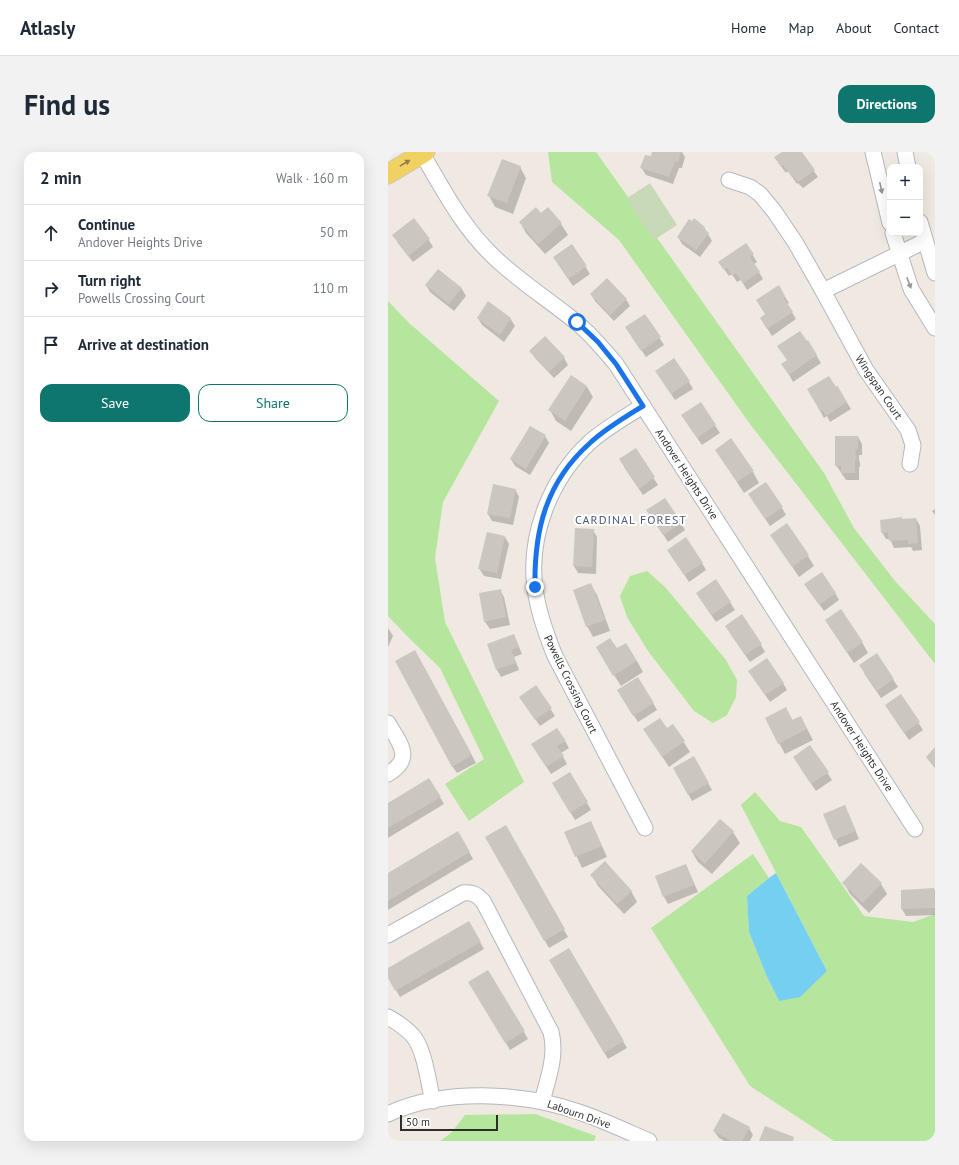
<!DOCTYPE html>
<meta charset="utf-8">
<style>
body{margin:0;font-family:"PT Sans",sans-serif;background:#f2f2f3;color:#1f2937}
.controls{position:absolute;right:12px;top:12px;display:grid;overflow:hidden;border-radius:8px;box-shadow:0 4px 16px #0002}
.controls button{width:36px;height:36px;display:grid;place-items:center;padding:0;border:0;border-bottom:1px solid #e0e1e3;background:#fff;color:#1f2937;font:20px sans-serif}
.scale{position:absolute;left:12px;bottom:10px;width:98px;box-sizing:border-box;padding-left:4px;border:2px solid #2e2e2e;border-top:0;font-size:11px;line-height:14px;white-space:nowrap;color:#2e2e2e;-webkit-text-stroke:3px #fff;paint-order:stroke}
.stop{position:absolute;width:12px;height:12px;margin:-9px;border:3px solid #1a73e8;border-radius:50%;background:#fff}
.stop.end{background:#1a73e8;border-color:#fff;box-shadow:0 1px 4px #0008}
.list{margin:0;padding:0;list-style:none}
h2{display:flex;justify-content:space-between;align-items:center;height:52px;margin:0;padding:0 16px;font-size:17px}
h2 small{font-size:13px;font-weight:400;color:#747a83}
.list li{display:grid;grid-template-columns:26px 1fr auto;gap:12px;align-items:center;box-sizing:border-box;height:56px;padding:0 16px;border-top:1px solid #e0e1e3}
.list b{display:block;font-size:15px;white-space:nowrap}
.list p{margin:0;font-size:13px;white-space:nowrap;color:#747a83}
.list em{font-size:13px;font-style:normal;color:#747a83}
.actions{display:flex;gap:8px;padding:12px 16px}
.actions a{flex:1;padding:9px 0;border:1px solid #0f766e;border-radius:12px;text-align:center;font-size:14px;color:#0f766e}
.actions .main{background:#0f766e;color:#fff}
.icon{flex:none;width:22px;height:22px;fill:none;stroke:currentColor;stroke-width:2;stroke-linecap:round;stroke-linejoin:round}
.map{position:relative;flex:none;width:547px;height:989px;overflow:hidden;border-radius:12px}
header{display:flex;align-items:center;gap:24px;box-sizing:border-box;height:56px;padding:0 20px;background:#fff;border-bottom:1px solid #e0e1e3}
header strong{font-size:19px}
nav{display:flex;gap:22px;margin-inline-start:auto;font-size:14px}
.intro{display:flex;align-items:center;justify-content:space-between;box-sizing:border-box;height:96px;padding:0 24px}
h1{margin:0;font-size:28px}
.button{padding:10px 18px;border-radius:12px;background:#0f766e;color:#fff;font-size:14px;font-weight:700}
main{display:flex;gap:24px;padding:0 24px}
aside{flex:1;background:#fff;border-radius:12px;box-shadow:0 4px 16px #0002}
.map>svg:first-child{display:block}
.green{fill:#b6e59e}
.cemetery{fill:#c8d9b8}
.water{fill:#75cff0}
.shadow{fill:#0003}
.building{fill:#cbc7bf}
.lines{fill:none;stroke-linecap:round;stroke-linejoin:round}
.minor-casing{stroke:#b4b7c1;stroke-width:17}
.major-casing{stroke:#c9c9c9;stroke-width:21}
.minor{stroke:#fff;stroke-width:15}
.major{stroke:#f2d163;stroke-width:19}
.oneway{fill:#908048}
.oneway2{fill:#969696}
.route{stroke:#1a73e8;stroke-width:5}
.labels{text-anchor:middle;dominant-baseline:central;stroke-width:4;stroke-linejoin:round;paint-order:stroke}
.street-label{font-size:11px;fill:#2e2e2e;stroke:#fff}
.neighbourhood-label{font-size:12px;letter-spacing:1px;fill:#4d5680;stroke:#fff}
</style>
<header>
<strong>Atlasly</strong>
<nav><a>Home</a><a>Map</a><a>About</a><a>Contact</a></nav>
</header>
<div class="intro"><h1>Find us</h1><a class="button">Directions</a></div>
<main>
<aside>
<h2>2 min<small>Walk · 160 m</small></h2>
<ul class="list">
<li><svg class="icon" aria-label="ahead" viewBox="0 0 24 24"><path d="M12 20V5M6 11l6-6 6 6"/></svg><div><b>Continue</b><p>Andover Heights Drive</p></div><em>50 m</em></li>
<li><svg class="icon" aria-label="right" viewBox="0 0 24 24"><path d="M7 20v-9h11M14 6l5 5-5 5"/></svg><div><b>Turn right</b><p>Powells Crossing Court</p></div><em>110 m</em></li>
<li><svg class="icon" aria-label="arrive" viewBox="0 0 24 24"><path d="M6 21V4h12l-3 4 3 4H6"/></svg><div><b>Arrive at destination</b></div></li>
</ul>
<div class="actions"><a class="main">Save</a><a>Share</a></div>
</aside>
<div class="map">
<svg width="547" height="989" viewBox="0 0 547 989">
<rect width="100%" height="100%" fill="#efe9e1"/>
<g class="green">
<path d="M 160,0 L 208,0 L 436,321 L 466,376 L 507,429 L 547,472 L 547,512 L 362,272 L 231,88 L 164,30 Z"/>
<path d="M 0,149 L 21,171 L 111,249 L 55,350 L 47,406 L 57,470 L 136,630 L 81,669 L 57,632 L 96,607 L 52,516 L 19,484 L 0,464 Z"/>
<path d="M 259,419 L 277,435 L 338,508 L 349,528 L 348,545 L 339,563 L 325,571 L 306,559 L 260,499 L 239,465 L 232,444 L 242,424 Z"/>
<path d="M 367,640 L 392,669 L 413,675 L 476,764 L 525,770 L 547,762 L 547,989 L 446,989 L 362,934 L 263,776 L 365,702 L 381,726 L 359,744 L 361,780 L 379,825 L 391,849 L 439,819 L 353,653 Z"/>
<path d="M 147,962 L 208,984 L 206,989 L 52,989 L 63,981 L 77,963 Z"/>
</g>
<path class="cemetery" d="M 262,31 L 289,73 L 266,88 L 238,47 Z"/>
<path class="water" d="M 388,721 L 439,819 L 412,845 L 391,849 L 379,825 L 361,780 L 359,744 L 381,726 Z"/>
<g class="shadow">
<path d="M 265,0 L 294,0 L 297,5 L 294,16 L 291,16 L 285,32 L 258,23 L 253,15 L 263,6 Z"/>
<path d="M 395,0 L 412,0 L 430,25 L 415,36 L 410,31 L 409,32 L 400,19 L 398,21 L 392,13 Z"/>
<path d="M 132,15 L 138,26 L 125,62 L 107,55 L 101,44 Z"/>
<path d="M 160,56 L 173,72 L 180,83 L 157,102 L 138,81 L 132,70 L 153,62 Z"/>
<path d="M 316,75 L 324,89 L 312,105 L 294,92 L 290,85 Z"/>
<path d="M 41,88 L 45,95 L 25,110 L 9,90 Z"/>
<path d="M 358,92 L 369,110 L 366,112 L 375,127 L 359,138 L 353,128 L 349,130 L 344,122 L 341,124 L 336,117 Z"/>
<path d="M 184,93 L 202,122 L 185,134 L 170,112 Z"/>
<path d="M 50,118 L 74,137 L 78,144 L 66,159 L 42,140 L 38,133 Z"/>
<path d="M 390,135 L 401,151 L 399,152 L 408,167 L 384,184 L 377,173 L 378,163 Z"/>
<path d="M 203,142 L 238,147 L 242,154 L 226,169 L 207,149 Z"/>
<path d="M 257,163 L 276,193 L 258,205 L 243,182 Z"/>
<path d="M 90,166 L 122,166 L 127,174 L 116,190 L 94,173 Z"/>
<path d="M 420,190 L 433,211 L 405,230 L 399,219 Z"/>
<path d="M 143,199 L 176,206 L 180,213 L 166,226 L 147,206 Z"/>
<path d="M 184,225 L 199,235 L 205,245 L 183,279 L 168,269 L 162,258 Z"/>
<path d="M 273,227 L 301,230 L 305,237 L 287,248 Z"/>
<path d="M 449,235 L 463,257 L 442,270 L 439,264 L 436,266 L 420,237 Z"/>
<path d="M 312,251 L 332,281 L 314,293 L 299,271 Z"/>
<path d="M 157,284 L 161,291 L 142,323 L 127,314 L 123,307 Z"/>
<path d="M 470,285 L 474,292 L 474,303 L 471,303 L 471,308 L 472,311 L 472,315 L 471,315 L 471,328 L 458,328 L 448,313 Z"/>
<path d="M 247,298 L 270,333 L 255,343 L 236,315 Z"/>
<path d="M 328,298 L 365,320 L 371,331 L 356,341 Z"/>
<path d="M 127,337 L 131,345 L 125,373 L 104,369 L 100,362 Z"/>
<path d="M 365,349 L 394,356 L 398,363 L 382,374 Z"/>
<path d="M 547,357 L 547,363 L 544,359 Z"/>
<path d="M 264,365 L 293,371 L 297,378 L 280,390 Z"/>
<path d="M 528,367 L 532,374 L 534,398 L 525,399 L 523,395 L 506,396 L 502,387 L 498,387 L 494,380 L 514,368 Z"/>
<path d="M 205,378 L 209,385 L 208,422 L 190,421 L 186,414 Z"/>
<path d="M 117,385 L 121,392 L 113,427 L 96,424 L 91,416 Z"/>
<path d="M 390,394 L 420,404 L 426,414 L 411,425 Z"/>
<path d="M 285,405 L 314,411 L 318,418 L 301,430 Z"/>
<path d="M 328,428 L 347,458 L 328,470 L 313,448 Z"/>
<path d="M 203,433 L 209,443 L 222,479 L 205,485 L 199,474 Z"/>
<path d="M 112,438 L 116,445 L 122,473 L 102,477 L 97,470 L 92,442 Z"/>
<path d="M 422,439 L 447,441 L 451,448 L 436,459 Z"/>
<path d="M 438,469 L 474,490 L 480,501 L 466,511 Z"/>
<path d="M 0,476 L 5,484 L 0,495 Z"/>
<path d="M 342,481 L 373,493 L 377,500 L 362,510 Z"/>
<path d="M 126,483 L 134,502 L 126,505 L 131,518 L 113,525 L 109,518 Z"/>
<path d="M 229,498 L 249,509 L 255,520 L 233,534 L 215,506 Z"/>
<path d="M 489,503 L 510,535 L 493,546 L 476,521 Z"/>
<path d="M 31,506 L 88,611 L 69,621 L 64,614 Z"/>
<path d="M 366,527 L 395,531 L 399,538 L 382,550 Z"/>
<path d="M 148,535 L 167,564 L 152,574 L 137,552 Z"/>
<path d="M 230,538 L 265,551 L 269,558 L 250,570 Z"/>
<path d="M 513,544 L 535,578 L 521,588 L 502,560 Z"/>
<path d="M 398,557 L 405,569 L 413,565 L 425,588 L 397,602 L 391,591 Z"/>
<path d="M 285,573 L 302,600 L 281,615 L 256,577 L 279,578 Z"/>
<path d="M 177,589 L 181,596 L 173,601 L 179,612 L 163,622 L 149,600 Z"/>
<path d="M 422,594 L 444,628 L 428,639 L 410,612 Z"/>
<path d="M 547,597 L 547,616 L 539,606 Z"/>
<path d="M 305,605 L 324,638 L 304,649 L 286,616 Z"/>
<path d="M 182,621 L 203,658 L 187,668 L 165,631 Z"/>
<path d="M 41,627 L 56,652 L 0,686 L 0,652 Z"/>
<path d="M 460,661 L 471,687 L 451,695 L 437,662 Z"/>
<path d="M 332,668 L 345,680 L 352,691 L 324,722 L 310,710 L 304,700 Z"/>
<path d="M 203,670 L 219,705 L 194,716 L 178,681 Z"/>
<path d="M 118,674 L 180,785 L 161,796 L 98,685 Z"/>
<path d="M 70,681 L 85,707 L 0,758 L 0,722 Z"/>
<path d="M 298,713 L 310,740 L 280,752 L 276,745 Z"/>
<path d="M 204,723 L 243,739 L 249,750 L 236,762 L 210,734 Z"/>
<path d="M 456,731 L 493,732 L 499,742 L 481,761 L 462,742 Z"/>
<path d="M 546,737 L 547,739 L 547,763 L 518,764 L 514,757 Z"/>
<path d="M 80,770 L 96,797 L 12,845 L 0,824 L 0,817 Z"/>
<path d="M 181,797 L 239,896 L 220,907 L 162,808 Z"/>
<path d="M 100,819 L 140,887 L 122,898 L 82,830 Z"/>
<path d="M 361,976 L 365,983 L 362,989 L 336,989 L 331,986 L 326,979 Z"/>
</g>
<g class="building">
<path d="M 264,0 L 293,0 L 290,10 L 287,9 L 281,25 L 252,16 L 257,3 L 263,4 Z"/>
<path d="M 394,0 L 414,0 L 427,18 L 410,30 L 405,24 L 404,25 L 395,13 L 393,15 L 386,5 Z"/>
<path d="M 114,7 L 133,14 L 119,51 L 99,44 Z"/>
<path d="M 148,55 L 153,61 L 160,55 L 174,71 L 150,92 L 131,70 Z"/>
<path d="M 26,66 L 42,87 L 20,104 L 4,83 Z"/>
<path d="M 306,66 L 317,75 L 316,77 L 321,81 L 308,98 L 289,85 L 301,67 L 304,69 Z"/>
<path d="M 358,91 L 366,102 L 362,105 L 372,120 L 355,131 L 348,121 L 344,124 L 339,116 L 336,118 L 330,110 Z"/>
<path d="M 184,92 L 199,114 L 180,127 L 165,105 Z"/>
<path d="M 50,117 L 74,136 L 61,152 L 37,133 Z"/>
<path d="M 219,126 L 239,147 L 222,163 L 202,142 Z"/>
<path d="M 391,133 L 397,144 L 395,145 L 405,160 L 379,177 L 372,166 L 377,162 L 368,148 Z"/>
<path d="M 100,149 L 123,166 L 112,183 L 89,166 Z"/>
<path d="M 257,162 L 273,185 L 253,199 L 237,175 Z"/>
<path d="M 412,179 L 419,189 L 420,188 L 429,203 L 401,223 L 393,212 L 399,208 L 389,194 Z"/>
<path d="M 157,184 L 177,205 L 161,220 L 141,199 Z"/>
<path d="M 286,206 L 302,229 L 283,242 L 267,219 Z"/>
<path d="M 183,223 L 199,234 L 177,269 L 160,258 Z"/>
<path d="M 441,224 L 448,235 L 449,233 L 459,250 L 438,264 L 434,258 L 432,259 L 419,237 Z"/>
<path d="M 313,250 L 328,273 L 309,286 L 293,263 Z"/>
<path d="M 142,274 L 158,283 L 138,317 L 122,307 Z"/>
<path d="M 447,284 L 470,284 L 470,297 L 467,297 L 469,308 L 467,308 L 467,321 L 453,321 L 453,314 L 447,314 Z"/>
<path d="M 343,286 L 366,319 L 349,330 L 327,298 Z"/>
<path d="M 248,296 L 267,325 L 251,337 L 231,307 Z"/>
<path d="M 378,330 L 395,355 L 377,367 L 360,342 Z"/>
<path d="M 105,332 L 128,337 L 122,366 L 99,362 Z"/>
<path d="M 277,346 L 294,371 L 275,383 L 258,358 Z"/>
<path d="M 514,365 L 514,367 L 528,366 L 530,391 L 520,392 L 520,388 L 501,389 L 500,380 L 493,381 L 492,368 Z"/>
<path d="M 399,371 L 421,403 L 404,415 L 382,383 Z"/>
<path d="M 187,376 L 206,377 L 204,415 L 185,414 Z"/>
<path d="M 99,380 L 117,384 L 109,421 L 90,417 Z"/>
<path d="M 298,385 L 315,411 L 296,423 L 279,398 Z"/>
<path d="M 434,420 L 448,441 L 431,453 L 416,432 Z"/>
<path d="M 328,427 L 343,450 L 323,463 L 308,441 Z"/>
<path d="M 203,431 L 217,468 L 198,475 L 185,438 Z"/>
<path d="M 113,437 L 118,465 L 96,470 L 91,441 Z"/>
<path d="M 453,457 L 475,490 L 459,501 L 437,468 Z"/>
<path d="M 354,462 L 374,492 L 357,503 L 337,474 Z"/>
<path d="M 126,482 L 131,495 L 123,498 L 128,511 L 108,518 L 99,492 Z"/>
<path d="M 222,486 L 229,496 L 238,491 L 249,509 L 225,524 L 208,495 Z"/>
<path d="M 27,498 L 84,603 L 64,615 L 7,509 Z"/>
<path d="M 489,501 L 506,527 L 489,539 L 471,513 Z"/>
<path d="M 379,506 L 396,531 L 377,543 L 360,519 Z"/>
<path d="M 250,525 L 266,551 L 245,564 L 229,538 Z"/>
<path d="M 148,533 L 164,556 L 147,568 L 131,545 Z"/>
<path d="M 513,542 L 532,570 L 516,581 L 497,553 Z"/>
<path d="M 398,555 L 404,568 L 413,564 L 419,577 L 390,592 L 377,566 Z"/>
<path d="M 272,566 L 279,576 L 285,572 L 297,589 L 274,605 L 255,577 Z"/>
<path d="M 169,576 L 178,589 L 169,594 L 176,604 L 158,615 L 143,592 Z"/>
<path d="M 422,593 L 441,620 L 423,632 L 405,605 Z"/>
<path d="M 547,595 L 547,614 L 538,605 Z"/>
<path d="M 306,604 L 321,631 L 300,643 L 285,616 Z"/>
<path d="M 182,620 L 200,650 L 182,661 L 164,631 Z"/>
<path d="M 41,626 L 53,645 L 0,676 L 0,651 Z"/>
<path d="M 457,653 L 468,679 L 446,688 L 435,662 Z"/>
<path d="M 332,667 L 346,679 L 317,712 L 303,699 Z"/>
<path d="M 203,669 L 214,694 L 187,705 L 176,680 Z"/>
<path d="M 118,673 L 177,777 L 156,789 L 97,685 Z"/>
<path d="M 70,679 L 82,700 L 0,749 L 0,721 Z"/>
<path d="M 217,709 L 244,739 L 229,752 L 202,723 Z"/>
<path d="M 473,711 L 494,731 L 475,751 L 454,731 Z"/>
<path d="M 298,712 L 306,733 L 275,745 L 267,724 Z"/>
<path d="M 546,736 L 547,756 L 513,757 L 513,738 Z"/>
<path d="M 81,769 L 93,790 L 7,839 L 0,826 L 0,816 Z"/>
<path d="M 181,796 L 236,889 L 216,901 L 161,808 Z"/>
<path d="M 100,818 L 137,879 L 117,891 L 80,830 Z"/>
<path d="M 335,961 L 362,975 L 354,989 L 344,989 L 325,979 Z"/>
<path d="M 377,974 L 406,985 L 405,989 L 371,989 Z"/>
</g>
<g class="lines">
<g class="minor-casing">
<g id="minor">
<path d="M 33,0 C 55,37 74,75 106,105 C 131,129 161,148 188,170 C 203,182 215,197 228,212 L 527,677"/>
<path d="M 485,0 L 502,71"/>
<path d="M 517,0 L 520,15"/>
<path d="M 341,28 L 362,35 L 372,42 L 386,59 L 407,90 L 435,139 L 478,218 L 520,278 L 525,293 L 522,312"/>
<path d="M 532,70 L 547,121"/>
<path d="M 505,81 L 523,137 L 547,176"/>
<path d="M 435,139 L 537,89"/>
<path d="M 255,254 C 237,265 218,276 202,290 C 163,326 140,383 147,436 C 150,460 158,482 167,504 L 257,676"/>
<path d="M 0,571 C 11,591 27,606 0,622"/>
<path d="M 0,783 L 75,741 C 84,740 88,742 95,749 L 163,880 C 169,903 160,927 154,949"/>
<path d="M 0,865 C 9,870 18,876 25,884 C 37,898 40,930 45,949"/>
<path d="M 0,962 C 55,936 134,940 191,960 C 215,968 238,979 261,989"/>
</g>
</g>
<g class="major-casing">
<path id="major" d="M 0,22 L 37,0"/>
</g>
<use href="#minor" class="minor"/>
<use href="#major" class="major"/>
</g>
<defs><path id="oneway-solid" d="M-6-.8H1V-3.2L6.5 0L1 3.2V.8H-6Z"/></defs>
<use class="oneway" href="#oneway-solid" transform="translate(17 11) rotate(-31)"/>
<g class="oneway2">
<use href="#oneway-solid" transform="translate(493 36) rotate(78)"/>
<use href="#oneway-solid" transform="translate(521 131) rotate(69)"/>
</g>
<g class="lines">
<path class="route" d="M 147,435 C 146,378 158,330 202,291 C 218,276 237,265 255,254 L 228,212 L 210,190 L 189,170"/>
</g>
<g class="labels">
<g class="street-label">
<text transform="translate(491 235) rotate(56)">Wingspan Court</text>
<text transform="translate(299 322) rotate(57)">Andover Heights Drive</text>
<text transform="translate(183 532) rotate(64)">Powells Crossing Court</text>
<text transform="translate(474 594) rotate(57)">Andover Heights Drive</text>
<text transform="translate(191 962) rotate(19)">Labourn Drive</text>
</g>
<g class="neighbourhood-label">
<text x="243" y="367">CARDINAL FOREST</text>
</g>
</g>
</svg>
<div class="controls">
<button>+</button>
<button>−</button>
</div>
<div class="scale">50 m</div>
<div class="stop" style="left:189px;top:170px"></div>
<div class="stop end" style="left:147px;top:435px"></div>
</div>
</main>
